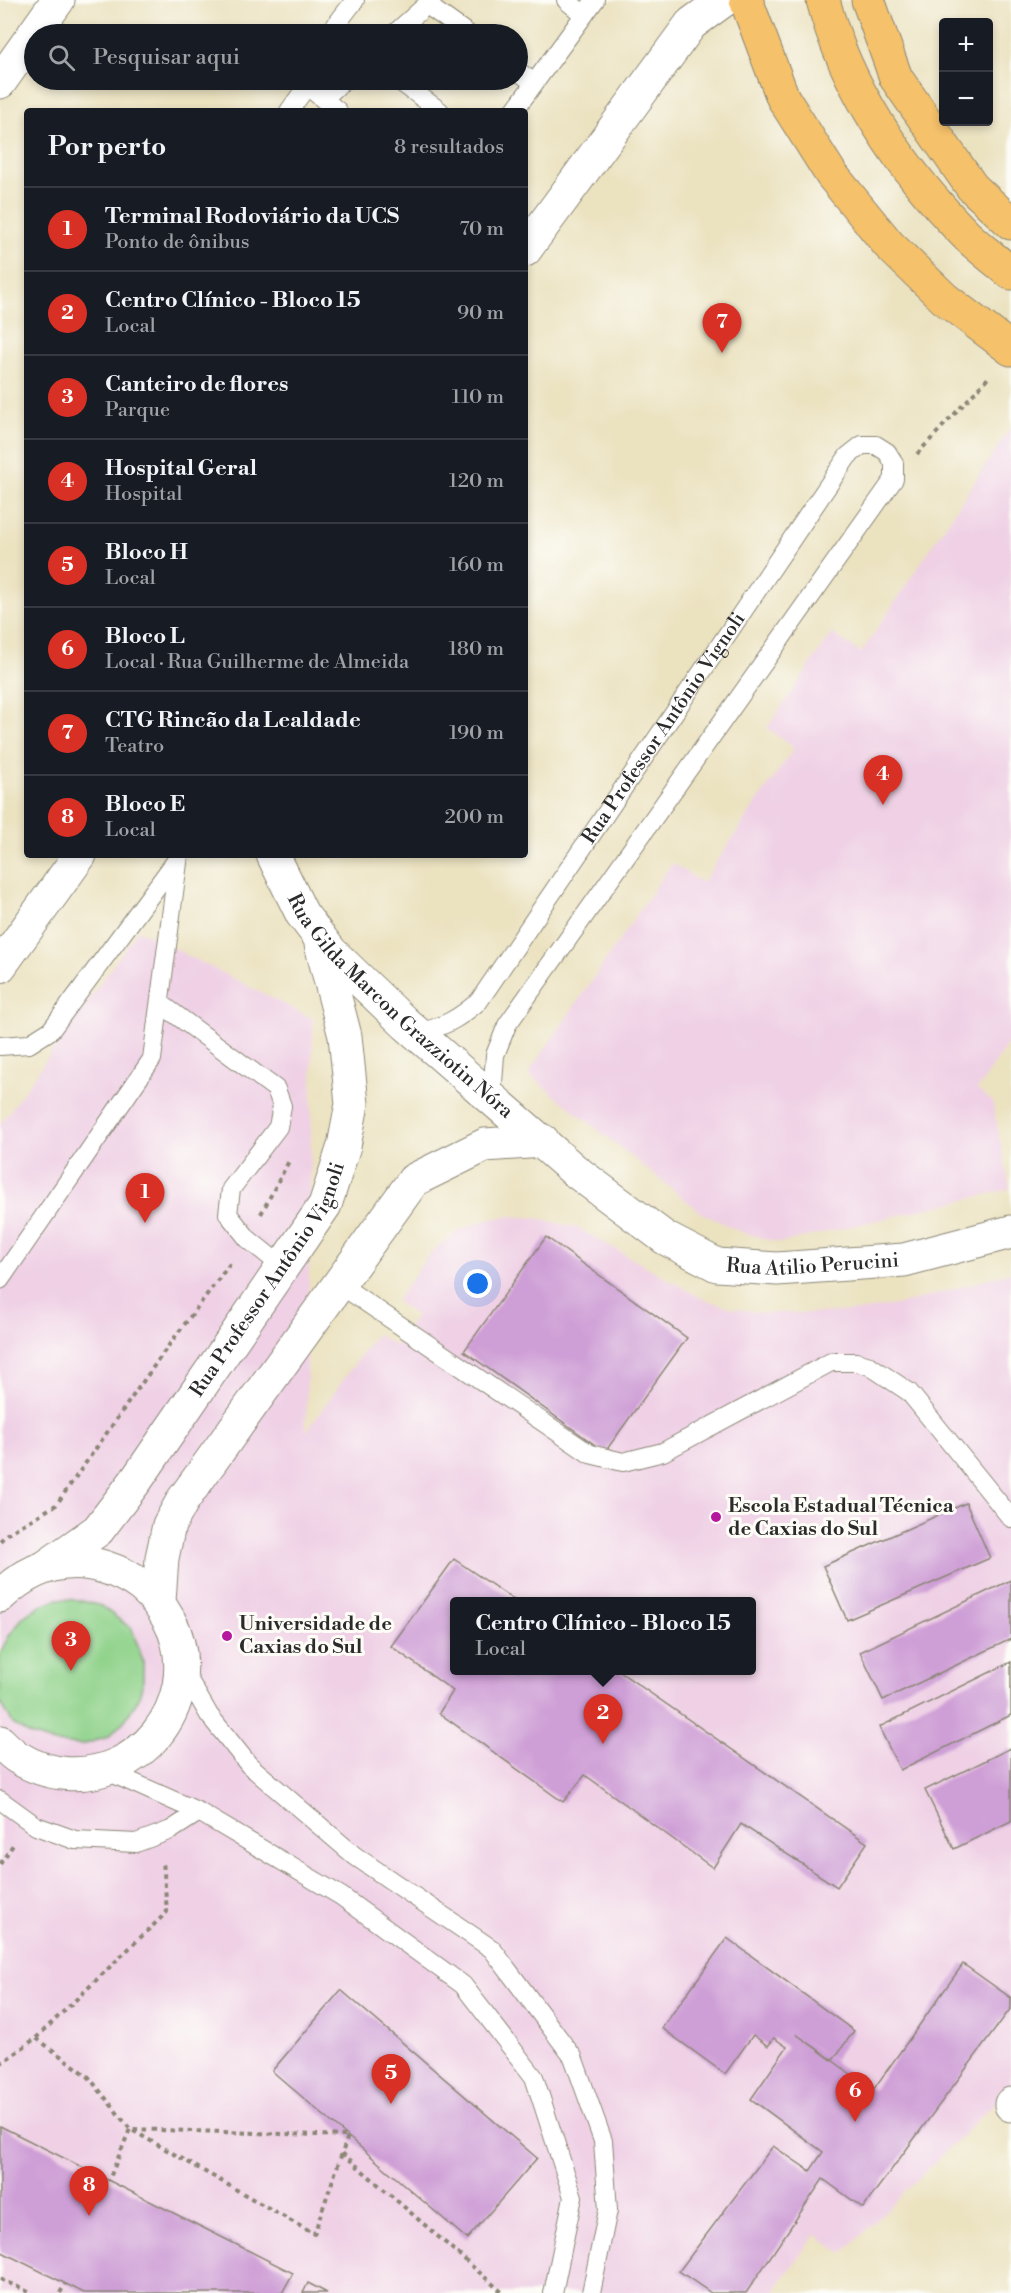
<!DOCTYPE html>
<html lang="pt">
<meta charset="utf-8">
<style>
body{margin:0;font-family:"Libre Bodoni",serif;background:#20242c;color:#f1f3f6}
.controls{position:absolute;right:18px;top:18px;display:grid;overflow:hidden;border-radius:6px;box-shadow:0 3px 9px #0003}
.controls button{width:54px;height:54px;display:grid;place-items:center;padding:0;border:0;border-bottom:2px solid #363941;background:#171b24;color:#f1f3f6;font:30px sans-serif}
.you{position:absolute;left:478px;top:1284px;width:21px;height:21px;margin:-15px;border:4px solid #fff;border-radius:50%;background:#1a73e8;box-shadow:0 0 0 9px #1a73e833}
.badge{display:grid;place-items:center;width:39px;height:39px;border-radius:50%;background:#d93025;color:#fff;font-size:20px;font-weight:700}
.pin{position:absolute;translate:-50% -50px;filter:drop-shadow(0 2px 3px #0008)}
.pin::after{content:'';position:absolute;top:32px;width:21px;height:18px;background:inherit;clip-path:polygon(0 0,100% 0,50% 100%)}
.popup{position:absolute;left:450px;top:1597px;width:306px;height:78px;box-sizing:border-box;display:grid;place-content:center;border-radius:6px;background:#171b24;filter:drop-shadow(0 2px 4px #0005);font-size:20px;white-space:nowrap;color:#9ea1a6}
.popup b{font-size:22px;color:#f1f3f6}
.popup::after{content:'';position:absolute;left:50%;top:100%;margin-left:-12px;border:12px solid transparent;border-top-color:#171b24}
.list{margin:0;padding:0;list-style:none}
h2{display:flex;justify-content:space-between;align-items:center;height:78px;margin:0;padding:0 24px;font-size:26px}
h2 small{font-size:20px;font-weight:400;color:#9ea1a6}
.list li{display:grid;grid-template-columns:39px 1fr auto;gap:18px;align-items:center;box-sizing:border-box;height:84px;padding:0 24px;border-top:2px solid #363941}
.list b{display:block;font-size:22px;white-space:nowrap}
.list p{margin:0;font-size:20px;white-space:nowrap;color:#9ea1a6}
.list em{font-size:20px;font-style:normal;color:#9ea1a6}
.icon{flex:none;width:33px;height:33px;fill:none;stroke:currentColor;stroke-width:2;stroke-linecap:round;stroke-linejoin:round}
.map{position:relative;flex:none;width:1011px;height:2293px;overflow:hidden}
.search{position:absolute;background:#171b24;box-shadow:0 3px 9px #0003;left:24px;top:24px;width:504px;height:66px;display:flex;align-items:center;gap:15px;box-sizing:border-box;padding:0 21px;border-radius:33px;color:#9ea1a6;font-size:22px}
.panel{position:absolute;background:#171b24;box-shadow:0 3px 9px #0003;left:24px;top:108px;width:504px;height:750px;border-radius:6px}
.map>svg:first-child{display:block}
.built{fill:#efd0e5;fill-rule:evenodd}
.green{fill:#8fd28a;stroke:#5d7e5a;stroke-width:1.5}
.building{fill:#ce9ed6}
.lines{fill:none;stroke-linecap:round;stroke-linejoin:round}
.lane-casing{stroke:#8b8676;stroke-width:20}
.street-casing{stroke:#8b8676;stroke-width:35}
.primary-casing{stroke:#8b8676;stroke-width:35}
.highway-casing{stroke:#8b8676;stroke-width:35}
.path{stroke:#8b8676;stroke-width:4;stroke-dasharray:4.5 4.5;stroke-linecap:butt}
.lane{stroke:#fff;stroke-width:18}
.street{stroke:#fff;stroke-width:33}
.primary{stroke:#f5c16b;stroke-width:33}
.highway{stroke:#f5c16b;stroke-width:33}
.poi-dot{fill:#b5179e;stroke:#fdfcf7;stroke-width:2}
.labels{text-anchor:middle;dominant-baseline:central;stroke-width:6;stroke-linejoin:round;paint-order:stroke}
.street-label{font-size:20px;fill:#2b2b2b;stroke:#fdfcf7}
.poi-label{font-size:20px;font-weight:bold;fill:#2b2b2b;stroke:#fdfcf7;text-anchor:start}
</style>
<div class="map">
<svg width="1011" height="2293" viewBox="0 0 1011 2293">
<rect width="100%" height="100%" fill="#fdfcf7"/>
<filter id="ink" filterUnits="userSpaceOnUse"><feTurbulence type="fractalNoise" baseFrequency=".0167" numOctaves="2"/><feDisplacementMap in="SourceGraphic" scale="12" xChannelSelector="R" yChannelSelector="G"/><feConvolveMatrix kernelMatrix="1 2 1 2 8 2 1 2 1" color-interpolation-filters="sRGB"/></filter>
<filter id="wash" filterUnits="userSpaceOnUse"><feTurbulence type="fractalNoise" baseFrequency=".008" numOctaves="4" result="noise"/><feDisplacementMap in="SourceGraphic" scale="24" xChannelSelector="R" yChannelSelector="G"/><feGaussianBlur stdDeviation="1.35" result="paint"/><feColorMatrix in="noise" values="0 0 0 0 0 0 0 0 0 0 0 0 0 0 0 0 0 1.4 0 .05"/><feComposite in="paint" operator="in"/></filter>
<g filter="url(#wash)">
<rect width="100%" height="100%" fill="#ebe2c0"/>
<g class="built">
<path d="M 1011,427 L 1011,1039 L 977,1090 L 992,1101 L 1010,1189 L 780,1243 L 741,1232 L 702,1213 L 528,1074 L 672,863 L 702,883 L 794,748 L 767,728 L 832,633 L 861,653 Z"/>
<path d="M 138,930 L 313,1019 L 306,1432 L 376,1334 L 396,1346 L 416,1316 L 396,1301 L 427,1257 L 437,1247 L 462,1229 L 486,1220 L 508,1216 L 537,1218 L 578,1228 L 705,1300 L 733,1308 L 762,1313 L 818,1313 L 862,1311 L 910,1302 L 1011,1272 L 1011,2087 L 842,2254 L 816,2234 L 772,2293 L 0,2293 L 0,1125 ZM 454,1602 L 752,1602 L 752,1670 L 454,1670 Z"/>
</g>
<path class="green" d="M 58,1599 L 78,1600 L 101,1606 L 132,1629 L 143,1661 L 143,1682 L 138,1700 L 125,1720 L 108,1737 L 82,1745 L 55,1743 L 30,1735 L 13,1724 L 0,1701 L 0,1653 L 9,1636 L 23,1617 L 41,1605 Z"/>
<g id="blocks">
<g class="building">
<path d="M 546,1237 L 687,1338 L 605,1452 L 464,1351 Z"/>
<path d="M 966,1503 L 990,1558 L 847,1620 L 823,1566 Z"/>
<path d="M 454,1559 L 517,1602 L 454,1602 L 454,1670 L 617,1670 L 867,1843 L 837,1887 L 741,1824 L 713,1868 L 585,1775 L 563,1802 L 439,1713 L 453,1691 L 391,1646 Z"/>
<path d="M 1011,1580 L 1011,1639 L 883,1700 L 860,1652 Z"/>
<path d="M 1011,1662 L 1011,1715 L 900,1770 L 879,1727 Z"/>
<path d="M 1011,1748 L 1011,1821 L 954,1849 L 925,1790 Z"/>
<path d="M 727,1938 L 854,2031 L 833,2060 L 796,2034 L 873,2090 L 963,1964 L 1011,1998 L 1011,2008 L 863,2208 L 823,2179 L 746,2293 L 711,2293 L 679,2271 L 773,2146 L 810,2171 L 823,2152 L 751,2099 L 787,2047 L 774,2038 L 768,2046 L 753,2035 L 725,2074 L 662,2028 Z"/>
<path d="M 341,1990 L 537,2158 L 467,2239 L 272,2071 Z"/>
<path d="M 0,2126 L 293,2273 L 282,2293 L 84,2293 L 0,2251 Z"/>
<path d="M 308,2283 L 327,2293 L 303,2293 Z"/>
</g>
</g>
</g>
<g filter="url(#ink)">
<use href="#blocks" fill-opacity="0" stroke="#8b8676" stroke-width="1.5"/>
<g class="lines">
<g class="lane-casing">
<g id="lane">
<path d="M 566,0 L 584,15"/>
<path d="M 427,5 L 468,34"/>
<path d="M 329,34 L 355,0"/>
<path d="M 394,34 L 432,0"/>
<path d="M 518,71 L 534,83"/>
<path d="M 304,80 L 307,86 L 338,111"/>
<path d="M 398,80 L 440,111"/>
<path d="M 323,99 L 344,80"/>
<path d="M 289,111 L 307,86"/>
<path d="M 514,111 L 595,0"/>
<path d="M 160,1003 L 276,1089 L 282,1106 L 278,1127 L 231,1189 L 228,1214 L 248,1239 L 284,1268"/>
<path id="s1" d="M 417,1033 C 444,1027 458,1019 479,1001 L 848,456 L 862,445 L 876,445 L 887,452 L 894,463 L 894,479 L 507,1025 L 495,1055 L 492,1097"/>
<path d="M 0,1046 L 29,1044 L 51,1030 L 178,858"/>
<path d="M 0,1280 L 152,1059 L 179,855"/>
<path d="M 339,1284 L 590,1454 L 623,1462 L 663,1452 L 831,1362 L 856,1362 L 870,1366 L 909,1392 L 1011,1518"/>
<path d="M 183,1670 L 209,1715 L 249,1765 L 355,1856 L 492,1949 L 573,2057 L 603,2141 L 608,2210 L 591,2293"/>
<path d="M 105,1770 L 199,1812 L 341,1896 L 463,1985 L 534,2077 L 573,2197 L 553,2293"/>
<path d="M 0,1800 L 36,1826 L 75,1840 L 136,1843 L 171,1830 L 199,1812"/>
</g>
</g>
<g class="street-casing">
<g id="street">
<path d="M 0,82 L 58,0"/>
<path d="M 525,250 L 691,24 L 724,0"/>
<path id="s2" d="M 273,855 L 302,914 L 331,952 L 406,1024 L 574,1170 L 665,1238 L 717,1265 L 777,1269 L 904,1260 L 1011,1232"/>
<path d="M 0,966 L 80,855"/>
<path id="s3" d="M 47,1566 L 98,1530 L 137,1479 L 325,1205 L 344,1146 L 352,1104 L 345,1036 L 321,944"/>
<path d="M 0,1596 C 29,1568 65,1555 104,1567 C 135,1577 153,1591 169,1620 C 180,1640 183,1663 179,1686 C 164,1760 82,1798 17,1757 C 11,1753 5,1747 0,1742"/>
<path d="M 159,1601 L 162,1558 L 169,1525 L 183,1500 L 414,1180 L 485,1145 L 543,1141"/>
<path d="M 1011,2104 L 1011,2105"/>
</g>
</g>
<g class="primary-casing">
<path id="primary" d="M 868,0 L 896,78 L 972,187 L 1011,223"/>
</g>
<g class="highway-casing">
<g id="highway">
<path d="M 746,0 L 783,98 L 831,174 L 889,245 L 945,299 L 1011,349"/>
<path d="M 823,0 C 846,88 902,170 965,234 C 979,248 996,260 1011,273"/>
</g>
</g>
<g class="path">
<path d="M 917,454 L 990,376"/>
<path d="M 261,1214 L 290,1159"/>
<path d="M 0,1541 L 7,1534 L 56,1505 L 166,1349 L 232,1261"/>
<path d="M 0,1864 L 15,1842"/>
<path d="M 36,2038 L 167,1912 L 163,1860"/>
<path d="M 0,2064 L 36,2038 L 88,2076 L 130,2129 L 314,2234 L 348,2136 L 130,2129 L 109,2180"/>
<path d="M 342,2153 L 503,2293"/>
<path d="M 0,2279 L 31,2293"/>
<path d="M 60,2293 L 65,2284"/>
</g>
<use href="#lane" class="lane"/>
<use href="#street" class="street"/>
<use href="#primary" class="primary"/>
<use href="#highway" class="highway"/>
</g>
</g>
<g class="poi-dot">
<circle cx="716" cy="1517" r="6"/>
<circle cx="227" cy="1636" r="6"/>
</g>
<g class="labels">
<g class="street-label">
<text stroke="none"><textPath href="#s1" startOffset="400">Rua Professor Antônio Vignoli</textPath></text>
<text stroke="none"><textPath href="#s2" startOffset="200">Rua Gilda Marcon Grazziotin Nóra</textPath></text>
<text stroke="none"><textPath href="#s2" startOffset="708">Rua Atilio Perucini</textPath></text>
<text stroke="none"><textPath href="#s3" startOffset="366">Rua Professor Antônio Vignoli</textPath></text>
</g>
<g class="poi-label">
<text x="728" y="1506">Escola Estadual Técnica<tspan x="728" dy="23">de Caxias do Sul</tspan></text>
<text x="239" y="1624">Universidade de<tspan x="239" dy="23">Caxias do Sul</tspan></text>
</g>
</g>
</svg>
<div class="controls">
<button>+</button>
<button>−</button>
</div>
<div class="you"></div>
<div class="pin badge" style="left:145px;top:1223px">1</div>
<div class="pin badge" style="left:603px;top:1744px">2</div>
<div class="popup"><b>Centro Clínico - Bloco 15</b>Local</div>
<div class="pin badge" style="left:71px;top:1671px">3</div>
<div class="pin badge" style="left:883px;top:805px">4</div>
<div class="pin badge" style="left:391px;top:2104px">5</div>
<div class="pin badge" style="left:855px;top:2122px">6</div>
<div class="pin badge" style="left:722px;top:353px">7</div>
<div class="pin badge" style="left:89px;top:2216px">8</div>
<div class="search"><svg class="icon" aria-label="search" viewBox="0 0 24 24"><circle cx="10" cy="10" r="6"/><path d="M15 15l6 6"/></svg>Pesquisar aqui</div>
<section class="panel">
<h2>Por perto<small>8 resultados</small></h2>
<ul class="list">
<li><span class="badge">1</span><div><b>Terminal Rodoviário da UCS</b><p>Ponto de ônibus</p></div><em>70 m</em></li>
<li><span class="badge">2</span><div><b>Centro Clínico - Bloco 15</b><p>Local</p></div><em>90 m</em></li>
<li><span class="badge">3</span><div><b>Canteiro de flores</b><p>Parque</p></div><em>110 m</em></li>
<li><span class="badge">4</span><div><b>Hospital Geral</b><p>Hospital</p></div><em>120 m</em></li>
<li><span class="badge">5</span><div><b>Bloco H</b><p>Local</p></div><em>160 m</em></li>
<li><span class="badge">6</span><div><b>Bloco L</b><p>Local · Rua Guilherme de Almeida</p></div><em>180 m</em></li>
<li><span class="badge">7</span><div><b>CTG Rincão da Lealdade</b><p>Teatro</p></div><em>190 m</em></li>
<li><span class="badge">8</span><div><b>Bloco E</b><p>Local</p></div><em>200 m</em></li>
</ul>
</section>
</div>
